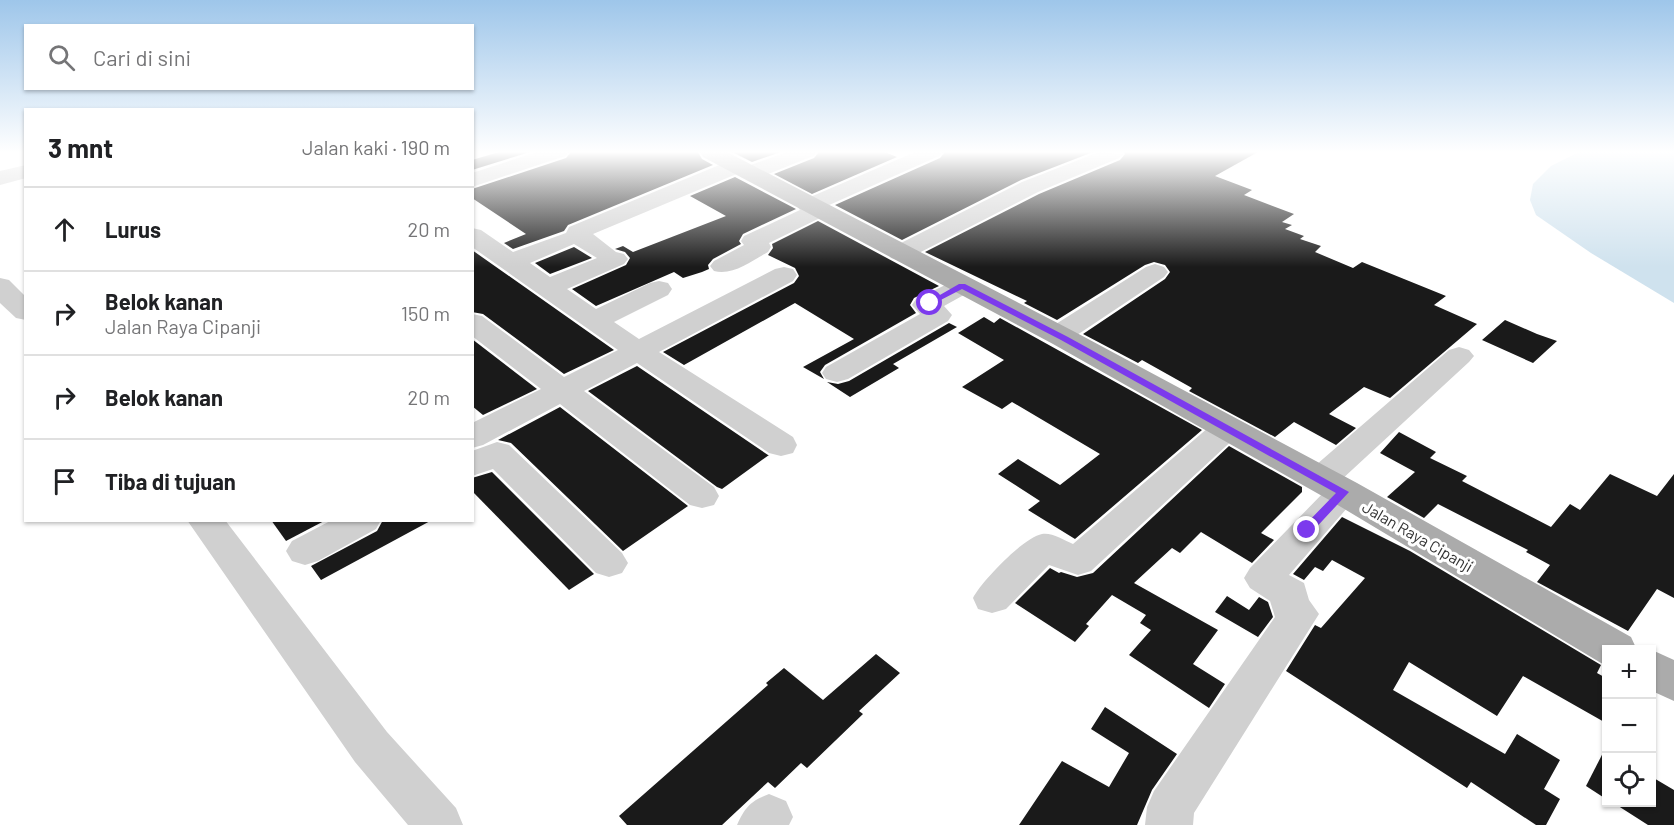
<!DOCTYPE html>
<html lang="id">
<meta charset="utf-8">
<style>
body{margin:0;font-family:Barlow,sans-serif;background:#f2f2f2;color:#202124}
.controls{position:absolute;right:18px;bottom:18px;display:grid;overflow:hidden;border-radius:0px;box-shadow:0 2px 4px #0004}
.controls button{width:54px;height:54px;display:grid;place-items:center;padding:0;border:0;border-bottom:2px solid #e0e0e0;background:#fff;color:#202124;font:30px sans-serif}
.stop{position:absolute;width:18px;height:18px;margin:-14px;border:4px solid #7c3aed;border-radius:50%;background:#fff}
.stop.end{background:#7c3aed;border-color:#fff;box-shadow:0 2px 6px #0008}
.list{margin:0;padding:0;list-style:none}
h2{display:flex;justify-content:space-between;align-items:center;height:78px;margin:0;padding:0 24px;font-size:26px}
h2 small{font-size:20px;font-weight:400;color:#757577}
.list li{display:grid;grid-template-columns:39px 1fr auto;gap:18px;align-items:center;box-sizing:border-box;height:84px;padding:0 24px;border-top:2px solid #e0e0e0}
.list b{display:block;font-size:22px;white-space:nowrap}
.list p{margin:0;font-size:20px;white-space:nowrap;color:#757577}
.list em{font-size:20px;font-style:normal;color:#757577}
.icon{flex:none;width:33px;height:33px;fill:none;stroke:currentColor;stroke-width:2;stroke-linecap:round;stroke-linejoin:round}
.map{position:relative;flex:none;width:1674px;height:825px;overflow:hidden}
.search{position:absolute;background:#fff;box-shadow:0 2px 4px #0004;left:24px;top:24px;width:450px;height:66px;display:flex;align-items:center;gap:15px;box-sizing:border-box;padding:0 21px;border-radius:0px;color:#757577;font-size:22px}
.panel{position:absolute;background:#fff;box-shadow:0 2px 4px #0004;left:24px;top:108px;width:450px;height:414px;border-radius:0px}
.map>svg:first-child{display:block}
.water{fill:#cfe2ee}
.building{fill:#1a1a1a}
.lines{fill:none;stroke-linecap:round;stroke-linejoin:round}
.minor{fill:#d0d0d0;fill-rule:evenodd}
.major{fill:#ababab;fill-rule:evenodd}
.route{fill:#7c3aed}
.labels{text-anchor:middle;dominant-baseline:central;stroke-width:6;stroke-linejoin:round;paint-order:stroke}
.street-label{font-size:16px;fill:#333;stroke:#fff}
</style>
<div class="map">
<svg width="1674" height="825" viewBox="0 0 1674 825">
<rect width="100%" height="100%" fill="#fff"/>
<path class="water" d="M 1579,152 L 1674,152 L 1674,303 L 1591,253 L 1536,215 L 1530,200 L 1533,184 L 1551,166 Z"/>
<g class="building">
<path d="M 499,152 L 530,152 L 472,170 L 472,160 Z"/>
<path d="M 571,152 L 698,152 L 702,159 L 713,165 L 568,225 L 564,231 L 513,249 L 504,243 L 526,234 L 472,198 L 472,189 L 566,158 Z"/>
<path d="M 732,152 L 781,152 L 752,162 Z"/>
<path d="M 819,152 L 885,152 L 897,157 L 812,194 L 774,174 L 814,158 Z"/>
<path d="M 945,152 L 1093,152 L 1021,180 L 902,240 L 835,205 L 940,158 Z"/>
<path d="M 1123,152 L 1258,152 L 1215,176 L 1252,190 L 1244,195 L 1294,214 L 1282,222 L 1292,225 L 1285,229 L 1304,236 L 1300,239 L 1321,246 L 1315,252 L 1353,268 L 1362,262 L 1446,296 L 1434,305 L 1477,324 L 1390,398 L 1364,387 L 1329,414 L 1356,428 L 1336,445 L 1294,422 L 1275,437 L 1189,391 L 1192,388 L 1142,360 L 1138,363 L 1083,334 L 1165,279 L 1170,272 L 1165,265 L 1154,262 L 1145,265 L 1057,320 L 1024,303 L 1027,301 L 925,252 L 1039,194 L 1120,160 L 1125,154 Z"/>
<path d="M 735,177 L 796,209 L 743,234 L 739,241 L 741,244 L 713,259 L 708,265 L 709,269 L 702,272 L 683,278 L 674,272 L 596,306 L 572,289 L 626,265 L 630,258 L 625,252 L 615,249 L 623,246 L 633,252 L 726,216 L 690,196 Z"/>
<path d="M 818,221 L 939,286 L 914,298 L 910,305 L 916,313 L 825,365 L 820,372 L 824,379 L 803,367 L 854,339 L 795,303 L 684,365 L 663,352 L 794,283 L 799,276 L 795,268 L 768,255 L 773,248 L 772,244 Z"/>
<path d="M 574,247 L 592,258 L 550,274 L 535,263 Z"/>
<path d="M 472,250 L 614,350 L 564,374 L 483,314 L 472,312 Z"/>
<path d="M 984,317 L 994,323 L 1000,318 L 1202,430 L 1075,539 L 1028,510 L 1040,501 L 998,474 L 1018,459 L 1060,485 L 1100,454 L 1012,402 L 1002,409 L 962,387 L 1004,360 L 958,333 Z"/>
<path d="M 1505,320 L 1537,334 L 1557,341 L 1533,363 L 1482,340 Z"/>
<path d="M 949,323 L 957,327 L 893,364 L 899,368 L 850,397 L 827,382 L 838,384 L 849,381 Z"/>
<path d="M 472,339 L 537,389 L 483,415 L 472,406 Z"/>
<path d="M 637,366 L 768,455 L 769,455 L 722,489 L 717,487 L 588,391 Z"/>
<path d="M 560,407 L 688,506 L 623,551 L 511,443 L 498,440 Z"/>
<path d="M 1399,432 L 1436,452 L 1430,458 L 1467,476 L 1462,481 L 1551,527 L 1570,504 L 1580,510 L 1610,474 L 1657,496 L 1674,474 L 1674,598 L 1657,589 L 1628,631 L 1537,582 L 1550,565 L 1526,552 L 1528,550 L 1438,504 L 1424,518 L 1387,497 L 1415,472 L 1380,453 Z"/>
<path d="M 1229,446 L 1302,487 L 1302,492 L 1261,533 L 1274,540 L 1252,563 L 1201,532 L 1180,553 L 1172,548 L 1134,583 L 1218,630 L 1193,664 L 1225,684 L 1209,708 L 1129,655 L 1151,630 L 1140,623 L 1146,615 L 1112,595 L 1086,624 L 1089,626 L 1075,642 L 1015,603 L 1050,568 L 1059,573 L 1061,572 L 1077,577 L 1093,573 Z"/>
<path d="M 492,472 L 594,574 L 569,590 L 472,491 L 472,478 Z"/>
<path d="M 1342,517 L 1410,551 L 1601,665 L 1597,673 L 1606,678 L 1606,723 L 1523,676 L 1497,716 L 1409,662 L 1393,690 L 1505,754 L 1517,734 L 1560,760 L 1544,789 L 1560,799 L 1546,825 L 1536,825 L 1471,782 L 1467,788 L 1286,671 L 1315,625 L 1321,628 L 1365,578 L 1332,560 L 1323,571 L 1315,567 L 1304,580 L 1293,574 Z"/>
<path d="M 271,520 L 326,520 L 286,541 Z"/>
<path d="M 383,520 L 432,520 L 321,580 L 311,566 L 377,531 Z"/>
<path d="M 1227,596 L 1249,610 L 1259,597 L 1268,602 L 1273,617 L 1258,637 L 1215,612 Z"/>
<path d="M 876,654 L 900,673 L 859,711 L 863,714 L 807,768 L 801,763 L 775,788 L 768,782 L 722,825 L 627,825 L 619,816 L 768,685 L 766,683 L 784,668 L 823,700 Z"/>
<path d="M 1105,707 L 1177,754 L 1152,790 L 1137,825 L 1019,825 L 1062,761 L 1109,787 L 1129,753 L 1091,729 Z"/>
<path d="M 1606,747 L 1606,799 L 1586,786 Z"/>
<path d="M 1652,777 L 1674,790 L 1674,825 L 1648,825 L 1612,802 L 1652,802 Z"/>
</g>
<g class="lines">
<g class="minor">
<path d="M 537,152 L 569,152 L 565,156 L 472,187 L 472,173 Z"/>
<path d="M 787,152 L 817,152 L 813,156 L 758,178 L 742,178 L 739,173 L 593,234 L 616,252 L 624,254 L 628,259 L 624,264 L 567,289 L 596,309 L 650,283 L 659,281 L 668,283 L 672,289 L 668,295 L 614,322 L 639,339 L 775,269 L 784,267 L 793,269 L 797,275 L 793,281 L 659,352 L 793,437 L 797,445 L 793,453 L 781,456 L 769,453 L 637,363 L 584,391 L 714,487 L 719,496 L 714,505 L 702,508 L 690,505 L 560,404 L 483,445 L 472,448 L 472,423 L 541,389 L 472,336 L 472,314 L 482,316 L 564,377 L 618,350 L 472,247 L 472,228 L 481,230 L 513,252 L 566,233 L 569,227 L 729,161 L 745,161 L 748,166 ZM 574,244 L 597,258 L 550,277 L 530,263 Z"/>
<path d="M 915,152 L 943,152 L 939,156 L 827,206 L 830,210 L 826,215 L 769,243 L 771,247 L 768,252 C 751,261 733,276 714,271 L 710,266 L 714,261 L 744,245 L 741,241 L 744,236 L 800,210 L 797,206 L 801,201 Z"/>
<path d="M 1099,152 L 1123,154 L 1119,158 L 1038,192 L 909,258 L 900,261 L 891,258 L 887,253 L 891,248 L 1022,182 Z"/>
<path d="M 26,165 L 26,178 L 0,185 L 0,171 Z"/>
<path d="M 1155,264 L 1164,267 L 1168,272 L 1164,277 L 1068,341 L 1058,344 L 1048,341 L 1044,335 L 1048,329 L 1146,267 Z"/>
<path d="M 962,277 L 971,279 L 975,285 L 971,291 L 944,306 L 952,315 L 948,321 L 848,379 L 837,382 L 826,379 L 822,373 L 826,367 L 920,314 L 912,305 L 916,299 Z"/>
<path d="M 0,278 L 9,280 L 26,297 L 26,320 L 16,318 L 0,303 Z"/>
<path d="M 1459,347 L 1469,350 L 1474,356 L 1469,362 L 1340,481 L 1356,483 L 1361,492 L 1289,575 L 1304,583 L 1309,600 L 1319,614 L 1194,813 L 1193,825 L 1145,825 L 1147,807 L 1154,791 L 1275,617 L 1270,601 L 1250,588 L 1244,578 L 1250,568 L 1326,490 L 1309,487 L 1304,479 L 1309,471 L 1449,350 Z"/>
<path d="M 1227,417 L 1238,421 L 1243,428 L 1238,435 L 1091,571 L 1078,575 L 1049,565 L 1006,609 L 992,613 L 978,609 L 973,598 C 981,582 1024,537 1042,534 C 1051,532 1064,540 1073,544 L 1216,421 Z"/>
<path d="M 497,442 L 509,445 L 622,553 L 628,563 L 622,573 L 609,577 L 596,573 L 493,469 L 472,476 L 472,451 Z"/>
<path d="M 187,520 L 225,520 L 387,732 L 456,808 L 463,825 L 408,825 L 355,762 Z"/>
<path d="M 332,520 L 381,520 L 376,529 L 318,561 L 305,565 L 292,561 L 286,551 L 292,541 Z"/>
<path d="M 769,794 L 786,801 L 793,817 L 789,825 L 737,825 C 745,807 751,801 769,794 Z"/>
</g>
<g class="major">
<path d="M 700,152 L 727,152 L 1075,332 L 1357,483 L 1631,637 L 1637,650 L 1606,650 L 1606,665 L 1601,663 L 1331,501 L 1053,344 L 703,157 Z"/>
<path d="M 1652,650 L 1674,660 L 1674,701 L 1652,691 Z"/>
</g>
</g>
<linearGradient id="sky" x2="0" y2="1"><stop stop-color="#9ec6ea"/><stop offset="0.57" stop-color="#fff"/><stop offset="1" stop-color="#fff" stop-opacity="0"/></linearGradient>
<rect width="1674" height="267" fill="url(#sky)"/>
<path class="route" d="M 959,284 L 965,284 L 1068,337 L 1349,492 L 1311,533 L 1303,533 L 1303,527 L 1336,493 L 1061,340 L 962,289 L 933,304 L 926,303 Z"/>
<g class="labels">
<g class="street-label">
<text transform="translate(1418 536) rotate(30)">Jalan Raya Cipanji</text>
</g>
</g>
</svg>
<div class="controls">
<button>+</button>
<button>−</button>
<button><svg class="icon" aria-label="locate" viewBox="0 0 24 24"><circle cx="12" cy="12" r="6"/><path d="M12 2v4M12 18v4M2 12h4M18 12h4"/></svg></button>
</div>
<div class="stop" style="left:930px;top:303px"></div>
<div class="stop end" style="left:1307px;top:530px"></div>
<div class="search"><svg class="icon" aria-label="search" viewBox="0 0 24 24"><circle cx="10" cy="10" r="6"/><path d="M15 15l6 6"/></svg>Cari di sini</div>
<section class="panel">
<h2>3 mnt<small>Jalan kaki · 190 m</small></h2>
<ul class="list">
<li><svg class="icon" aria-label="ahead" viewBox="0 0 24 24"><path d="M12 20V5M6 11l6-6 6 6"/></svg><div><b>Lurus</b></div><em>20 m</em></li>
<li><svg class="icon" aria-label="right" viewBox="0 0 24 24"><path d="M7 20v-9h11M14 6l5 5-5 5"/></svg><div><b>Belok kanan</b><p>Jalan Raya Cipanji</p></div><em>150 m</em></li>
<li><svg class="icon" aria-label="right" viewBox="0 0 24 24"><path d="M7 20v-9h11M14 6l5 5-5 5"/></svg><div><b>Belok kanan</b></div><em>20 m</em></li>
<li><svg class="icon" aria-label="arrive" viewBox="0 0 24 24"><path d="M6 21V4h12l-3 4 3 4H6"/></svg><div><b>Tiba di tujuan</b></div></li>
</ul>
</section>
</div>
